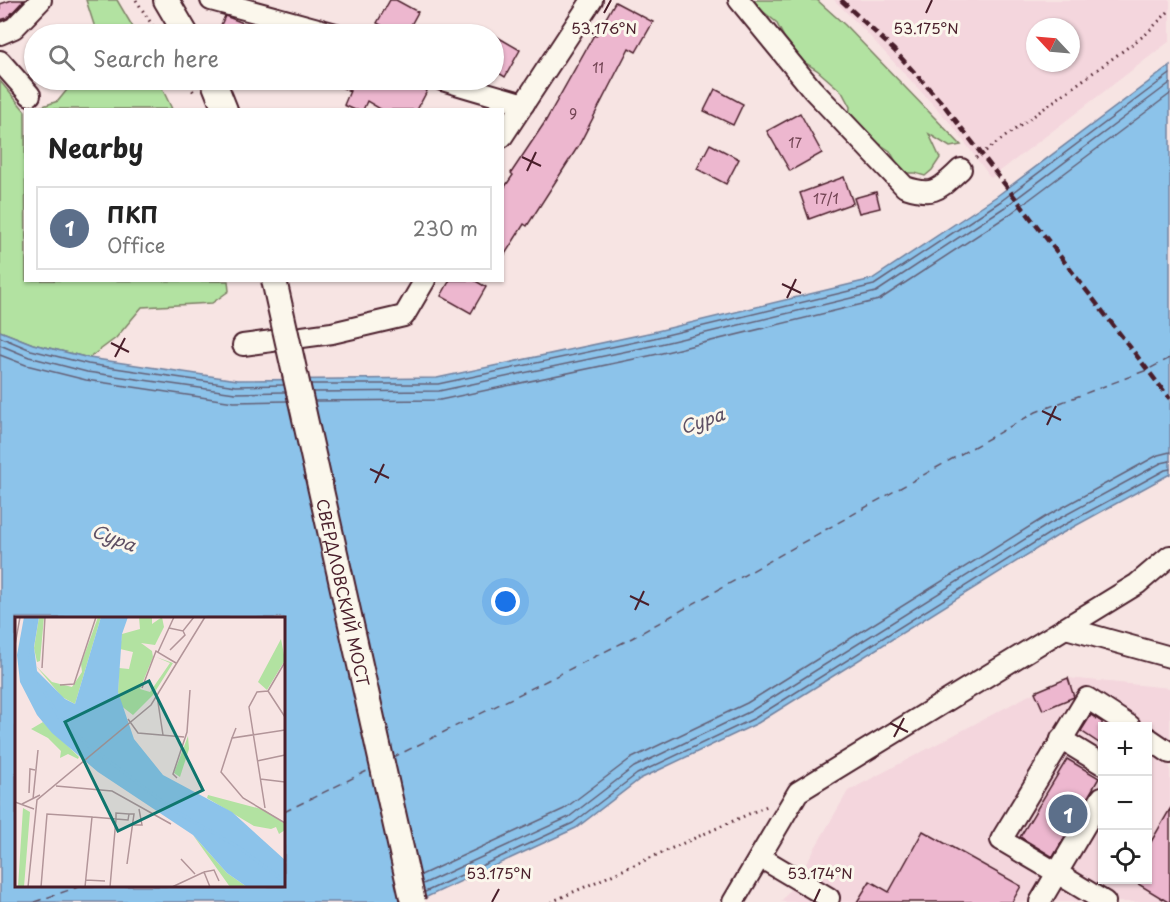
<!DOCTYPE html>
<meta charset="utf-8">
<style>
body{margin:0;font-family:"Playpen Sans",sans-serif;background:#f6f6f6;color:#222}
.controls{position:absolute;right:18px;bottom:18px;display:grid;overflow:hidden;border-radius:0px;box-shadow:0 2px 4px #0004}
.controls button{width:54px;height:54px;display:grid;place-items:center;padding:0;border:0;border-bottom:2px solid #e0e0e0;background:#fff;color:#222;font:30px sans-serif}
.compass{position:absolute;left:1026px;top:18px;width:54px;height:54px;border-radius:50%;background:#fff;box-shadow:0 2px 4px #0004;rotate:296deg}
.you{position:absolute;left:506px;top:602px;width:21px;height:21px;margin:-15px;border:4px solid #fff;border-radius:50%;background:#1a73e8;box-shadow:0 0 0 9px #1a73e833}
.badge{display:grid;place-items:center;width:39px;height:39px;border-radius:50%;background:#d93025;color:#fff;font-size:20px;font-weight:700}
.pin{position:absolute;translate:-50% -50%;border:3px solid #fff;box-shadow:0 2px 6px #0006}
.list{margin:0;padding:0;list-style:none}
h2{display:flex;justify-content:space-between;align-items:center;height:78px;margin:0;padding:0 24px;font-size:26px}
h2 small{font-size:20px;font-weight:400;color:#767676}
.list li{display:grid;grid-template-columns:39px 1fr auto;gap:18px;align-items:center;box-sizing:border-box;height:84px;margin:0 12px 12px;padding:0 12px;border:2px solid #e0e0e0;border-radius:0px}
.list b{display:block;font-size:22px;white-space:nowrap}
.list p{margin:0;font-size:20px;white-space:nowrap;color:#767676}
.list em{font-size:20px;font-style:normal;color:#767676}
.icon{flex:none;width:33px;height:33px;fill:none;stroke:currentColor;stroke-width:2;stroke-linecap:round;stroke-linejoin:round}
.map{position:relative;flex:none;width:1170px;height:902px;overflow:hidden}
.search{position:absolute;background:#fff;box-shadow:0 2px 4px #0004;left:24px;top:24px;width:480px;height:66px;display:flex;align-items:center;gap:15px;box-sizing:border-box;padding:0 21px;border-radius:33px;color:#767676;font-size:22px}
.panel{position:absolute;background:#fff;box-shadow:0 2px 4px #0004;left:24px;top:108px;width:480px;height:174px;border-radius:0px}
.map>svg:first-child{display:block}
.built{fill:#f4d6dd;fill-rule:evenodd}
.green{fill:#b2e2a1;stroke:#7e8066;stroke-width:1.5}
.water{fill:#8cc3ea;stroke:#72819e;stroke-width:1.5;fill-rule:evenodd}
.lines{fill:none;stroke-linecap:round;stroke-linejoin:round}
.shore{stroke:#646177;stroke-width:1.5}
.ferry{stroke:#5e5064;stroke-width:1.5;stroke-dasharray:8 6;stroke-linecap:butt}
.building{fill:#edb7cf;stroke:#4a1f2b;stroke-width:1.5}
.minor-casing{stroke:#4a1f2b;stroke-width:24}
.major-casing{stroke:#4a1f2b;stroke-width:28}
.path{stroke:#4a1f2b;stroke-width:3;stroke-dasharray:1.5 4.5;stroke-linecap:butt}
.minor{stroke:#fbf7ec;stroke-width:20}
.major{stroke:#fbf7ec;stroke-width:24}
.rail{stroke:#4a1f2b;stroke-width:4.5;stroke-dasharray:9 4.5;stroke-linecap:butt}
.major-bridge-casing{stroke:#4a1f2b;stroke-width:28;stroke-linecap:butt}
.major-bridge{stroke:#fbf7ec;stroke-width:24}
.ticks{fill:none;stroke:#4a1f2b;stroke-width:2}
.labels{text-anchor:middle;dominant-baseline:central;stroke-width:6;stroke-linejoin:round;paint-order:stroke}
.number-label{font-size:14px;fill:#734554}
.street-label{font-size:16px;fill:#4a1f2b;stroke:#fbf7ec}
.water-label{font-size:18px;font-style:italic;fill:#5e5064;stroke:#fbf7ec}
.inset-river{fill:none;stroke:#8cc3ea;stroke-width:3}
.inset-road{fill:none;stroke:#b29599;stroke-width:1.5}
.view{fill:#0f766e;fill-opacity:0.15;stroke:#0f766e;stroke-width:3}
.inset-edge{fill:none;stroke:#4a1f2b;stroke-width:3}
.ticks-label{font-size:15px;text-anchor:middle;fill:#4a1f2b;stroke:#fbf7ec;stroke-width:6;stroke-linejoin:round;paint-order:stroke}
</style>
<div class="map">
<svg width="1170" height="902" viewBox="0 0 1170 902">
<rect width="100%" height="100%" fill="#f7e4e3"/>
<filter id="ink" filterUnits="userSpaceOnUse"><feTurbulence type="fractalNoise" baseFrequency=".0167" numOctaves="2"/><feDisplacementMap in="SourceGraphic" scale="12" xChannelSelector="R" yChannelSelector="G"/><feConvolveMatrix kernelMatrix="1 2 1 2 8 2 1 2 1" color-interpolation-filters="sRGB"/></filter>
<g filter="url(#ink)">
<g class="built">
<path d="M 834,0 L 1170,0 L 1170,41 L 991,178 L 952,125 L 864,30 ZM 1035,27 L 1071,27 L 1071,63 L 1035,63 Z"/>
<path d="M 1068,678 L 1170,688 L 1170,902 L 781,902 L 797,879 L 848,791 L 1035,692 ZM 1102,726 L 1148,726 L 1148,880 L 1102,880 Z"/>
</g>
<g class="green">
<path d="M 86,0 L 117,0 L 137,34 L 97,34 Z"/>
<path d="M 749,0 L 817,0 L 845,25 L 961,145 L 950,147 L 929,134 L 940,158 L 932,170 L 925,176 L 915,173 L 906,173 L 899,167 L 890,151 L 868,136 L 849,120 L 850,107 L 842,92 L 817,70 L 804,62 L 784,37 L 776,22 Z"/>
<path d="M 75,80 L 158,80 L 172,109 L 34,109 L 58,101 Z"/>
<path d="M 0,81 L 25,111 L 26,280 L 228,281 L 229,291 L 212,303 L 142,307 L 116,338 L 89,358 L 33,344 L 0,331 Z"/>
</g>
<path class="water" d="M 1170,66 L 1170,474 L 1057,536 L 758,723 L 640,779 L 576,828 L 416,902 L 0,902 L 0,331 L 33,344 L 89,358 L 237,380 L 437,378 L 653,332 L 872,279 L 997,196 ZM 16,618 L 284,618 L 284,886 L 16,886 Z"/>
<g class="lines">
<g class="shore">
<path d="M 0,337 L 31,350 L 88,364 L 236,386 L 284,385"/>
<path d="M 0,345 L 29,357 L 87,372 L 235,393 L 285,392"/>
<path d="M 0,355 L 26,365 L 86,380 L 234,402 L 287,401"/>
<path d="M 311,384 L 438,384 L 654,338 L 874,285 L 1001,201 L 1170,74"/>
<path d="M 313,392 L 439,391 L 656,345 L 876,292 L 1005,207 L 1170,83"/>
<path d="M 315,401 L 440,400 L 658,354 L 879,300 L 1010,214 L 1170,94"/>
<path d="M 421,875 L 564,809 L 630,759 L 747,703 L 1045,517 L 1158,455 L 1170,452"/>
<path d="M 423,884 L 569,817 L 634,767 L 751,711 L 1049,524 L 1161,463 L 1170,461"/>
<path d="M 425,892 L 573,823 L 637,774 L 755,718 L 1053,531 L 1165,470 L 1170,469"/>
</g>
<g class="ferry">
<path d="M 392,758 L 632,638 L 1036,412 L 1147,370 L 1170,358"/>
<path d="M 284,812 L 371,769"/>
<path d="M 34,902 L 81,886"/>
</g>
</g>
<g class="building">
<path d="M 12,0 L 24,0 L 7,18 L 0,20 L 0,4 Z"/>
<path d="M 390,0 L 396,0 L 418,12 L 406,34 L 399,34 L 377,23 Z"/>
<path d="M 615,2 L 653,22 L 636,52 L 629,48 L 579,145 L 527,226 L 524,224 L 502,259 L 502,191 L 513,175 L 511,173 L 545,122 L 594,35 L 596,36 Z"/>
<path d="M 225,16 L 233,19 L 271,34 L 217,34 Z"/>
<path d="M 494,35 L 520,50 L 505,77 L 494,70 Z"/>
<path d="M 325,80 L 406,80 L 427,91 L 417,110 L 382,110 L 367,101 L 363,110 L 355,110 L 344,105 L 350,91 Z"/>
<path d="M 715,89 L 743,104 L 733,125 L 704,111 Z"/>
<path d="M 800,113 L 822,153 L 790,171 L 767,131 Z"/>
<path d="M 710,144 L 739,159 L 726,184 L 697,169 Z"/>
<path d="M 844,177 L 853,203 L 809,219 L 800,193 Z"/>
<path d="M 876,192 L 880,208 L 859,213 L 854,198 Z"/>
<path d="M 450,280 L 474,280 L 486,287 L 471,313 L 441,296 Z"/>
<path d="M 1068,678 L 1074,697 L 1043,710 L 1035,692 Z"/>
<path d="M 1091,715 L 1102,722 L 1102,745 L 1081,731 Z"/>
<path d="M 1067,759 L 1099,778 L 1053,857 L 1020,837 Z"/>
<path d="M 1170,809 L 1170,902 L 1168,902 L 1130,879 L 1148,879 L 1148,847 Z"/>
<path d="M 923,831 L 1021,886 L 1012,902 L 857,902 L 870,881 L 889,892 Z"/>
</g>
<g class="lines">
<g class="minor-casing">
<g id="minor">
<path d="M 211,0 L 336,34"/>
<path d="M 739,0 L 812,89 L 905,187 C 935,197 939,189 961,169"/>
<path d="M 0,34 L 14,28 L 41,0"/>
<path d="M 0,61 L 30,95"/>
<path d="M 442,80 L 524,104"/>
<path d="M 502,137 L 592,0"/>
<path d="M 243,345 L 332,333 L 404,316 L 425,280"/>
<path d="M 1066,628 L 1170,657"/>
<path d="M 1148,738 L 1170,753"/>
<path d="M 1061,739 L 1102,764"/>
<path d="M 1102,797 L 1057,873 L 1001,840 L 1087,698 L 1130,726"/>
<path d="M 760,857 L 829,898"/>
<path d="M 733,902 L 798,792 L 1137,584 L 1170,556"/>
<path d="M 1040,902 L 1057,873 L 1105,902"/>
</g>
</g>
<g class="major-casing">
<g id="major">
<path d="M 166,0 L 186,34"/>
<path d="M 213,80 L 225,110"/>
</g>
</g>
<g class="path">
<path d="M 136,0 L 158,34"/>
<path d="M 186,80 L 195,94"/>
<path d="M 976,158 L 1146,34 L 1170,10"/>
<path d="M 551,902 L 769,805"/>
</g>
<use href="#minor" class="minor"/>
<use href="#major" class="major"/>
<path class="rail" d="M 841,0 L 894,50 L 943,104 L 1170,399"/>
<g class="major-bridge-casing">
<g id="major-bridge">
<path id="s1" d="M 274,280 L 413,902"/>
</g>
</g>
<use href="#major-bridge" class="major-bridge"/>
</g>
</g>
<path class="ticks" d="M 604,13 L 611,0M 926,13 L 932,0M 522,157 L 541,166M 527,171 L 536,152M 782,284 L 801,293M 787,298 L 796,279M 111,343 L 129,352M 115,357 L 125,338M 1042,411 L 1061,420M 1047,425 L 1056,406M 370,469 L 389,478M 375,483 L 384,464M 630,596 L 649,605M 635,610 L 644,591M 890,723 L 908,732M 894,737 L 904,718M 492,902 L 499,889M 814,902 L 820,889"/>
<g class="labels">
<g class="number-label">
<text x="598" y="67">11</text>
<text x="573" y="113">9</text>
<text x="795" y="142">17</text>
<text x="826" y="198">17/1</text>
</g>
<g class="street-label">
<text stroke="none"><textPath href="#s1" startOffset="320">СВЕРДЛОВСКИЙ МОСТ</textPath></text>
</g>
<g class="water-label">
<text transform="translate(702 420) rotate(-19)">Сура</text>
<text transform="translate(114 537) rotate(21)">Сура</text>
</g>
</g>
<g transform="translate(15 617)">
<rect width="270" height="270" fill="#f7e4e3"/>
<path d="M 24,0 L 29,0 L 25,44 L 22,45 L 19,31 ZM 83,0 L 86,0 L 60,87 L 47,80 L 21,49 L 37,65 L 57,70 L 67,55 L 66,47 ZM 124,0 L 137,0 L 137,7 L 147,0 L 149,10 L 140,28 L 126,26 L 137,34 L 138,40 L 125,72 L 135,75 L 155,46 L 141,40 L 158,46 L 138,78 L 118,98 L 105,88 L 103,75 L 104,51 L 114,52 L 118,35 L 105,32 L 107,17 L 125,12 ZM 266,22 L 270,43 L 252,73 L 243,65 ZM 28,105 L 64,140 L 63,142 L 53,137 L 45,141 L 46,134 L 33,121 L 16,112 ZM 173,119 L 174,132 L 165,160 L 159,156 ZM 193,178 L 250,193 L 270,207 L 270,213 L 264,217 L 261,210 L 256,212 L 239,209 L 192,181 ZM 8,191 L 15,195 L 9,270 L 3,270 ZM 178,218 L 212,256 L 232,270 L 215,270 Z" fill="#b2e2a1"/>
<path d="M 9,0 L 24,0 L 19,30 L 22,54 L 50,82 L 60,87 L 86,0 L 113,0 L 107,17 L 103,75 L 119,122 L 148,158 L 217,195 L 270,243 L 270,270 L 232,270 L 212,256 L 178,218 L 83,155 L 37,116 L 22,98 L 5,65 L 2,38 Z" fill="#8cc3ea"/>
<path class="inset-river" d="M 21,0 L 15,41 L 18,55 L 44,100 L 78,133M 82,135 L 160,194 L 225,231 L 270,265"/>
<path class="inset-road" d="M 154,11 L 168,14 L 179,0M 0,28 L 5,0M 155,33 L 170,18 L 168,14M 143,35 L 159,0M 27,51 L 30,0M 45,68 L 59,67 L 81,0M 127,71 L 141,34 L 161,46M 253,74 L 270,45M 253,74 L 270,100M 142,79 L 148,118M 113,102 L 123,116 L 169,120M 221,111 L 217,121 L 270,113M 217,121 L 206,155 L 228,181 L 270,206M 242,144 L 270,138M 162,161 L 158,157 L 172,115 L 175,73M 245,162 L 270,165M 41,169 L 97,174 L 156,207M 14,176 L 15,152 L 20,153M 18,182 L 23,133M 0,185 L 19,192M 7,187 L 25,178M 250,191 L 234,90 L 242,75 L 253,74M 77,200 L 101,202 L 95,270M 117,208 L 127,208 L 124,192M 166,242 L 180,257M 112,247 L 119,197 L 114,197 L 101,196 L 101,202 L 113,203 L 114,197M 189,255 L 199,253 L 204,264M 71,263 L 90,264M 13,270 L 22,183 L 136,88 L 190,0M 26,270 L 32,197 L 77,200 L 70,270M 157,270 L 189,255 L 195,270"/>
<path class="view" d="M 134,64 L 188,173 L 103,214 L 50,105 Z"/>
<rect width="270" height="270" class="inset-edge"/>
</g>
<g class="ticks-label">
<text x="604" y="34">53.176°N</text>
<text x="926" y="34">53.175°N</text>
<text x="499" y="879">53.175°N</text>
<text x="820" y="879">53.174°N</text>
</g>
</svg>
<div class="controls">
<button>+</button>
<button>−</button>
<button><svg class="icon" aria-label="locate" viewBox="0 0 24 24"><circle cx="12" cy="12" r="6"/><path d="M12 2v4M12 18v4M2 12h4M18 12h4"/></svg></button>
</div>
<svg class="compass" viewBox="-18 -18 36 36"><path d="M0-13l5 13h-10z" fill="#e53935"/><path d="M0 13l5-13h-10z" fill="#767676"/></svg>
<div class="you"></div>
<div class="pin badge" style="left:1068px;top:814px;background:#5c6f8a">1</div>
<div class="search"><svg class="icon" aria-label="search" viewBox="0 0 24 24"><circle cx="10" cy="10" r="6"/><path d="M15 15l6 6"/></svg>Search here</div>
<section class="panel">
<h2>Nearby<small></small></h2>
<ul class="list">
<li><span class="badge" style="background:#5c6f8a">1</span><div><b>ПКП</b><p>Office</p></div><em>230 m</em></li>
</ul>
</section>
</div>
